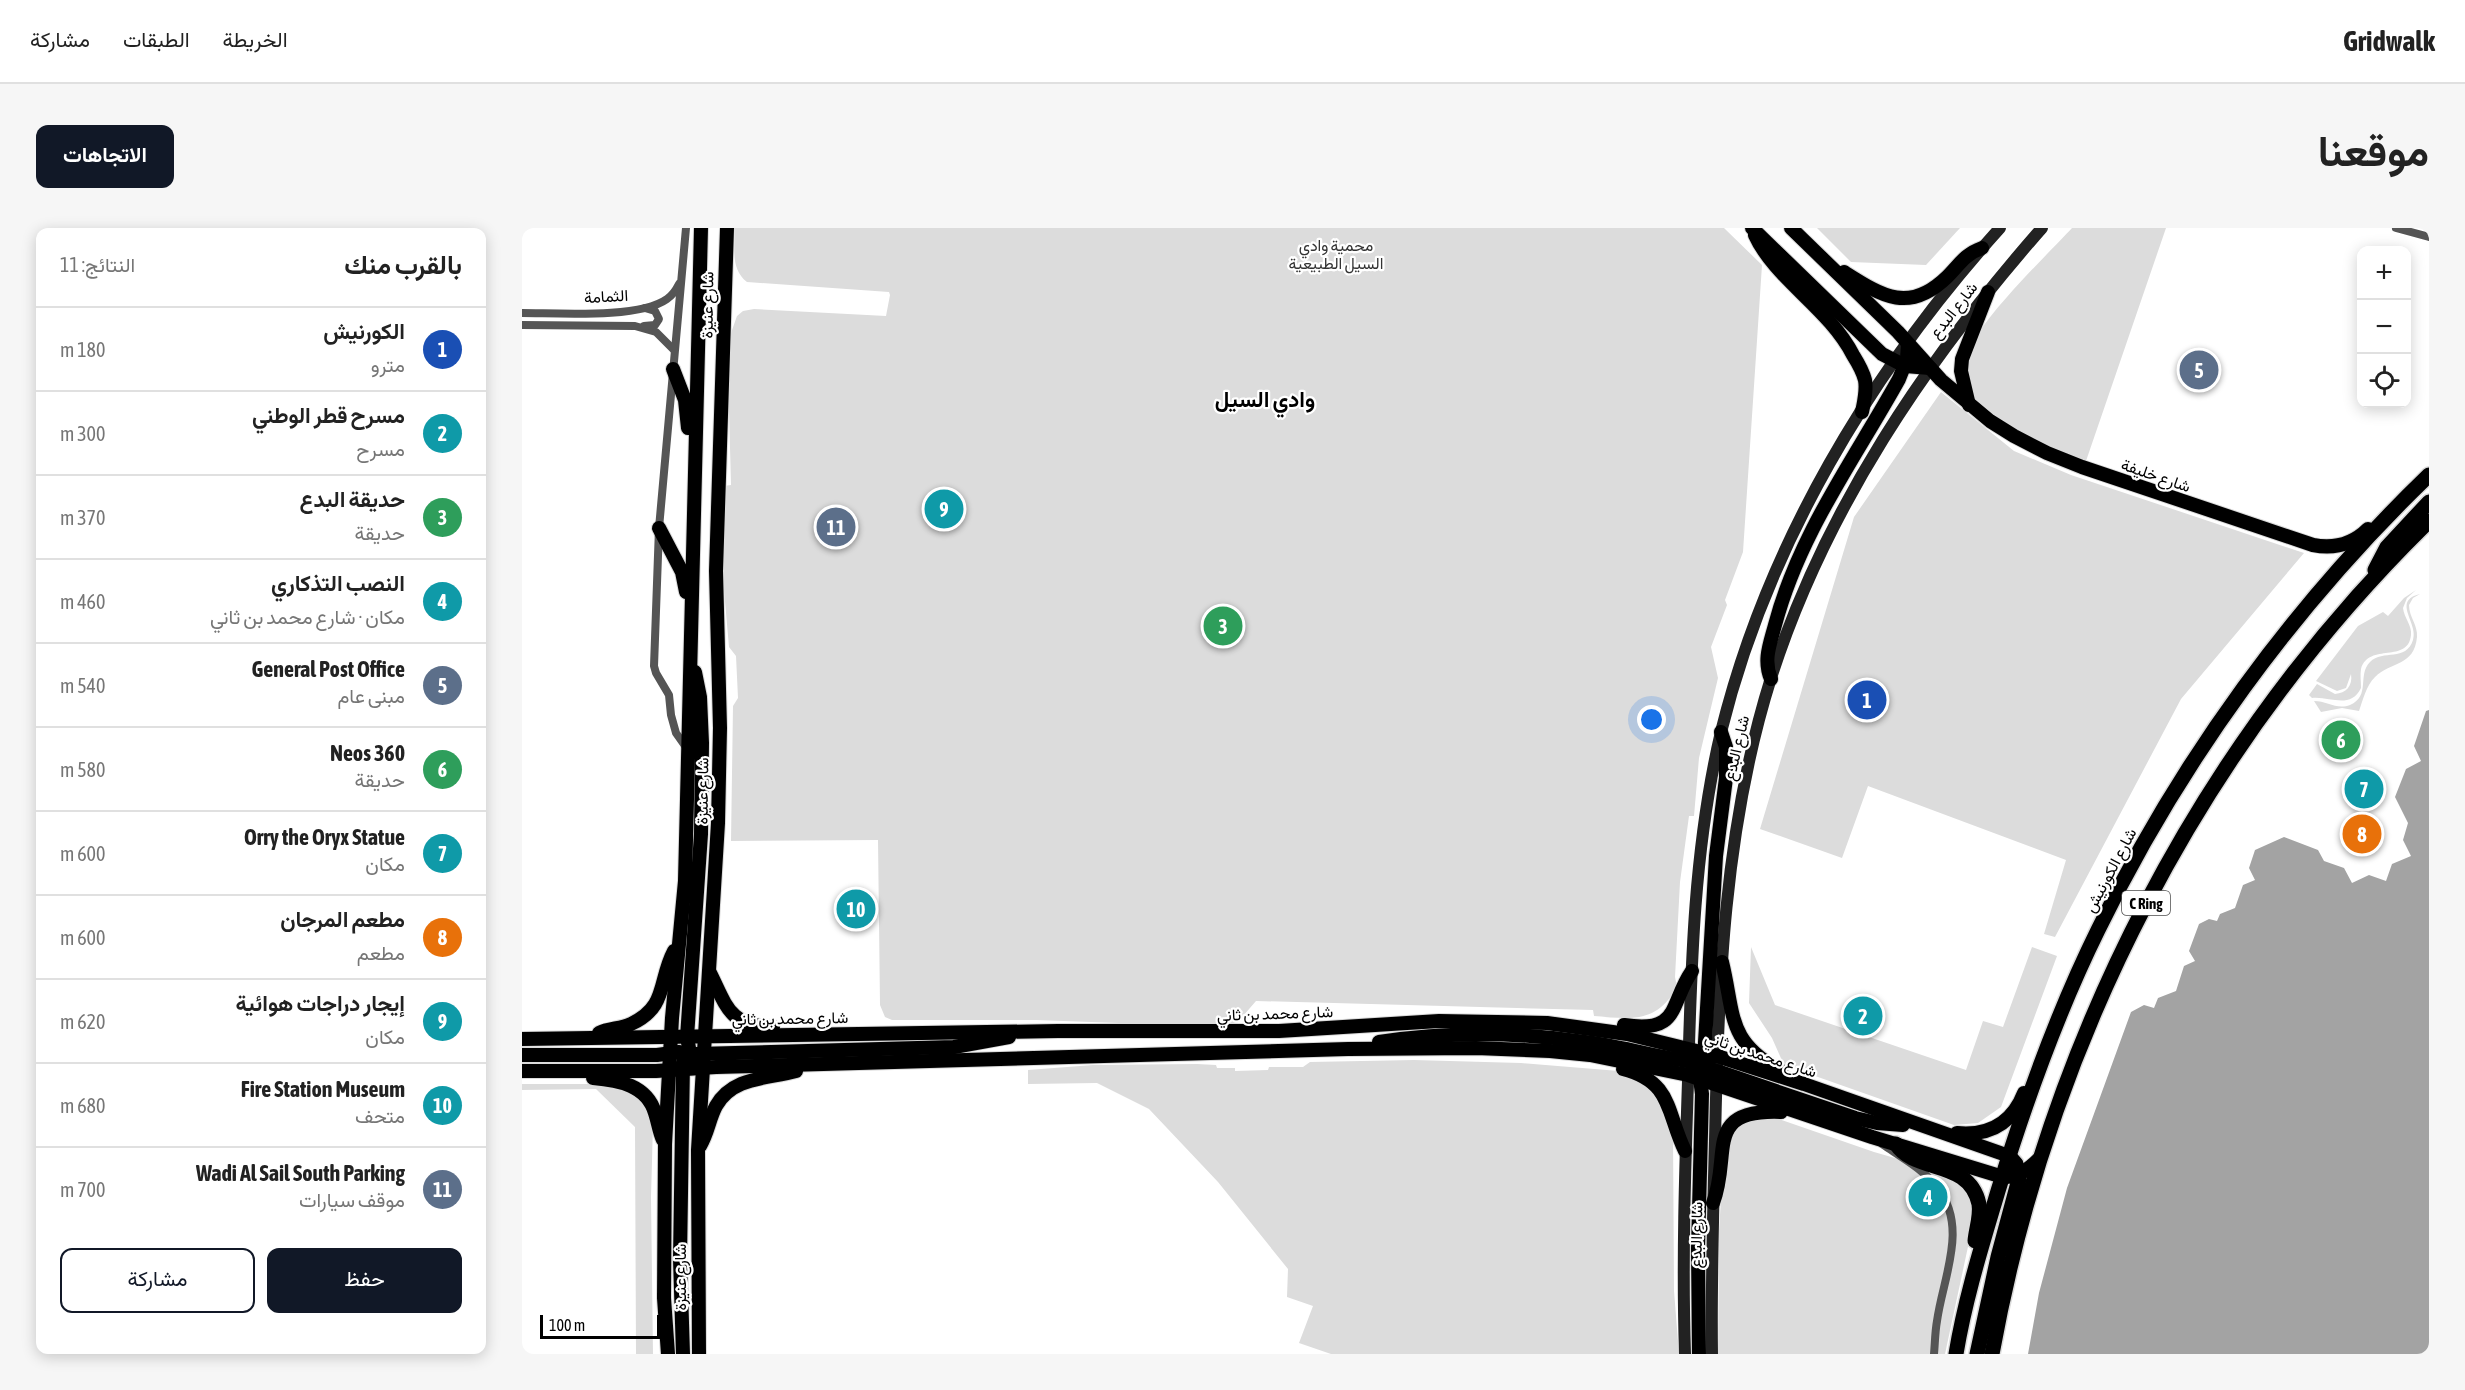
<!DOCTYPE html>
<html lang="ar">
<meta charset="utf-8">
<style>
body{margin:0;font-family:"Asap Condensed",Vazirmatn,sans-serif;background:#f6f6f6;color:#222;direction:rtl}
.controls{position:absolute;right:18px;top:18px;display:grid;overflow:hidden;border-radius:12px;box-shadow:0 3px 15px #0003}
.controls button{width:54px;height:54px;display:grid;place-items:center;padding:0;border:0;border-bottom:2px solid #e0e0e0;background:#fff;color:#222;font:30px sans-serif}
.scale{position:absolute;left:18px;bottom:15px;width:120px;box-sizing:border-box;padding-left:6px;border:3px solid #000;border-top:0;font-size:16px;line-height:21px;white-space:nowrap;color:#000;-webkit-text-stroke:4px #fff;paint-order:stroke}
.you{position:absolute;left:1130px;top:492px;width:21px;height:21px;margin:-15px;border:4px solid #fff;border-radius:50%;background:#1a73e8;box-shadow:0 0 0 9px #1a73e833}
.badge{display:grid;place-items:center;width:39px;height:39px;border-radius:50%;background:#111827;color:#fff;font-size:20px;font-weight:700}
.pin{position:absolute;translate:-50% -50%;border:3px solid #fff;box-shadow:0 2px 6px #0006}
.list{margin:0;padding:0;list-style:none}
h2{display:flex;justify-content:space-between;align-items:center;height:78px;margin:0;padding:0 24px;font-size:26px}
h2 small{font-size:20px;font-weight:400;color:#767676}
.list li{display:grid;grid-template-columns:39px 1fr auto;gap:18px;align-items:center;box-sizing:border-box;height:84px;padding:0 24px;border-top:2px solid #e0e0e0}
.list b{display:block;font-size:22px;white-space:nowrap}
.list p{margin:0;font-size:20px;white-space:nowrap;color:#767676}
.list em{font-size:20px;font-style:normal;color:#767676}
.actions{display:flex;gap:12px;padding:18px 24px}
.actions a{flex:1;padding:14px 0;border:2px solid #111827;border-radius:12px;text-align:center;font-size:21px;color:#111827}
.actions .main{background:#111827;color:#fff}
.icon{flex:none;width:33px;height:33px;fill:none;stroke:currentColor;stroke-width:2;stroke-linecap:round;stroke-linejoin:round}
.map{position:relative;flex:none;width:1907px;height:1126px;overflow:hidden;direction:ltr;border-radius:12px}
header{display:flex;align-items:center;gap:36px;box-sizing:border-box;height:84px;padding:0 30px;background:#fff;border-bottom:2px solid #e0e0e0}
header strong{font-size:28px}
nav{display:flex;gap:33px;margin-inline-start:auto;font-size:21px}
.intro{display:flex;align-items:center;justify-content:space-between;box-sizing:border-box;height:144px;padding:0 36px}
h1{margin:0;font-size:42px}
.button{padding:15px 27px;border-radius:12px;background:#111827;color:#fff;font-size:21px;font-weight:700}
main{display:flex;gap:36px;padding:0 36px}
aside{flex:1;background:#fff;border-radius:12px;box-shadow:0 3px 15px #0003}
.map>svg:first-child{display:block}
.green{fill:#dcdcdc}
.water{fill:#a3a3a3}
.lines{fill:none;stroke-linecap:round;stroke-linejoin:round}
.primary-casing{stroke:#dbdbdb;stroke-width:16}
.highway-casing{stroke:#dbdbdb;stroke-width:18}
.street{stroke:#555;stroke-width:8}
.secondary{stroke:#222;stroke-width:12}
.primary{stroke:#000;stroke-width:14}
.highway{stroke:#000;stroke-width:15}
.labels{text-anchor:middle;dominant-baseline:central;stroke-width:4.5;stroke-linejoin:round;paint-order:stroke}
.shield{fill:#fff;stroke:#4c4c4c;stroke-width:1.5}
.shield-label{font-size:15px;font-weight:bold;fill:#000}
.park-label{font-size:16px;fill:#333;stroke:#fff}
.street-label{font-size:16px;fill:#000;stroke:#fff}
.district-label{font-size:22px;font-weight:bold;fill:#000;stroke:#fff}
</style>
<header>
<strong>Gridwalk</strong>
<nav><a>الخريطة</a><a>الطبقات</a><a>مشاركة</a></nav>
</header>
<div class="intro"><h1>موقعنا</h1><a class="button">الاتجاهات</a></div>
<main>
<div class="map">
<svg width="1907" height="1126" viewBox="0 0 1907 1126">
<rect width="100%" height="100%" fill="#fff"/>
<g class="green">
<path d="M 213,0 L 1202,0 L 1240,37 L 1221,324 L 1203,372 L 1205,377 L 1189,419 L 1196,450 L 1177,530 L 1172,588 L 1167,588 L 1158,654 L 1153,749 L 1155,759 C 1134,796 1109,791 1072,788 L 1071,782 L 734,773 L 715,795 L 652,797 L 514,792 L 370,792 L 363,789 L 358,777 L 356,612 L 209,613 L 211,478 L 216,470 L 214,428 L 207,419 L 202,362 L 202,258 L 209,257 L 206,145 L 209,105 L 215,88 L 221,83 L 232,81 L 364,88 L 368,67 L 367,64 L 225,54 C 208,41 213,19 213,0 Z"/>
<path d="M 1295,0 L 1438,0 L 1404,37 L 1329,34 Z"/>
<path d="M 1550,0 L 1644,0 L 1564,233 C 1530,220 1485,205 1458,179 C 1444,165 1443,141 1448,123 C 1455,94 1527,25 1550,0 Z"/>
<path d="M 1419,164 L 1492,223 L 1549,247 L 1782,325 L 1659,471 L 1533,709 L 1522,706 L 1544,632 L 1346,558 L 1320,630 L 1238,601 L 1332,289 Z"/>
<path d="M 1894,362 L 1885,370 L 1881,380 C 1882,390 1890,397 1889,407 C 1886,436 1847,414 1839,441 C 1838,447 1839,453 1839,460 C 1828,482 1808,468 1790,470 L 1787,467 L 1795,456 L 1813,466 C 1824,465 1831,458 1829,446 L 1824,460 L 1815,463 L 1794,453 L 1836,398 L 1861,384 L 1866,388 L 1882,370 Z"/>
<path d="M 1898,366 L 1891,370 L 1887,377 C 1887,389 1896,397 1895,409 C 1892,439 1869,433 1853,449 C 1844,458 1841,472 1837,483 L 1820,480 L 1799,484 L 1792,473 C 1805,473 1815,482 1828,477 C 1849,468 1835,447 1848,434 C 1861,421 1884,434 1891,412 C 1897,395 1869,373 1898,366 Z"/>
<path d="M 1229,719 L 1253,777 L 1444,842 L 1461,793 L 1481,799 L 1510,719 L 1535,728 L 1479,879 L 1456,895 L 1432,897 L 1262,837 L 1250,810 L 1227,775 Z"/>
<path d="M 892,832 L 999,835 L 1097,843 L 1133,861 L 1151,905 L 1152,1063 L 1157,1126 L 809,1126 L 777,1115 L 791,1078 L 765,1069 L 766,1041 L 696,954 L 627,881 L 575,855 L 506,856 L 506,842 L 571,837 L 675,836 L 694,837 L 695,840 L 713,840 L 713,843 L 746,842 L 747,839 L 781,839 L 788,834 Z"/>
<path d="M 0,856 L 82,856 L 109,863 L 122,874 L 131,896 L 129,969 L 131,1126 L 114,1126 L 113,899 L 74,861 L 0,862 Z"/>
<path d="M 1251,889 L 1352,924 L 1411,941 L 1442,959 L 1450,973 L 1450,1000 L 1423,1126 L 1196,1126 L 1197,1003 L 1202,923 L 1219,892 Z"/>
</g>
<path class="water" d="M 1907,482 L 1907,1126 L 1506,1126 L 1517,1065 L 1545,960 L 1609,784 L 1622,777 L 1632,780 L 1636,770 L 1654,763 L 1662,738 L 1673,733 L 1667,723 L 1677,696 L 1687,691 L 1695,693 L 1698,686 L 1713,680 L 1721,657 L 1733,652 L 1727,640 L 1733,622 L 1762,609 L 1796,622 L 1802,633 L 1822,640 L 1830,655 L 1847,647 L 1864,653 L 1870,636 L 1889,628 L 1881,612 L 1886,595 L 1873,569 L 1884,541 L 1899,533 L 1892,518 L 1904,483 Z"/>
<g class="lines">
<g class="primary-casing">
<g id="primary">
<path d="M 1230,0 L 1360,126 L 1383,138 L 1408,140"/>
<path d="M 1269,0 L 1376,104 L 1419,152 L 1468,193 L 1492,208 L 1525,225 L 1560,239 L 1791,317 C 1812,321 1830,317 1846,301"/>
<path d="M 1233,7 C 1253,51 1307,80 1331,127 C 1336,135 1341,144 1343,152 C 1345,163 1342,174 1340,184"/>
<path d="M 1322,44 C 1360,68 1387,86 1425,49 C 1437,37 1443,26 1460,20"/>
<path d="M 151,141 L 163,172 L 166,200"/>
<path d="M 1447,177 L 1439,143 L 1440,131 L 1466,64"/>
<path d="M 137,300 L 160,344 L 164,364"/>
<path d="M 173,444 L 178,469 L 180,515 L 179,606 L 165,809 L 169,831 L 179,841"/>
<path d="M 1249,451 C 1241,432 1248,416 1253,397 C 1277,306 1332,232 1377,151 L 1385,131 L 1386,116"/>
<path d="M 1200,734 C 1213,787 1204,813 1259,843"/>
<path d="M 188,745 C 205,779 207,798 251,799"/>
<path d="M 1102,797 C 1159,806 1147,776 1170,743"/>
<path d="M 77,805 C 87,800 99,801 109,796 C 146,779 136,753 152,723"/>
<path d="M 0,811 L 536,803 L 757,803 L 917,793 L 1025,795 L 1105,806 L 1195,828 L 1282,856 L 1487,928"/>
<path d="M 857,814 C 928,803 1000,804 1071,815 C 1104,820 1137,829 1170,834 L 1182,833 L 1194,828"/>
<path d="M 174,826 L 432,819 L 487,809"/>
<path d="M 0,827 L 135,827 L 157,824"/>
<path d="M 1182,831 L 1194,628 L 1204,550 L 1204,519 L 1199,504"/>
<path d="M 1101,841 C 1151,854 1144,884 1163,923"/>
<path d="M 0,843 L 134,843 L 194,839 L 826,821 L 954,820 L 1028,823 L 1068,827 L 1166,847 L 1350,909 L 1481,949 C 1497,949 1507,941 1518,930"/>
<path d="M 1169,845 L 1184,842 L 1195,843 L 1333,890 L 1355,895 L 1381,897"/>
<path d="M 71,850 C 96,852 125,857 133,885 C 136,894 137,903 141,912"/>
<path d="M 1435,905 C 1467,908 1490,896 1502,865"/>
<path d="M 178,918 C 186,905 187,891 194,878 C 211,848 246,851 274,843"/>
<path d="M 1191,975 C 1210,926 1180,881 1259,884"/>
<path d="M 146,1126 L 142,1070 L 143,916 L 150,790 L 163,653 L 179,0"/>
<path d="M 161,1126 L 158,1031 L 161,834"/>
<path d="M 177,1126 L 176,922 L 196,595 L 198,500 L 194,343 L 205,0"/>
<path d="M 1177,1126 L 1176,1020 L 1180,866 L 1177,843"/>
</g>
</g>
<g class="highway-casing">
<g id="highway">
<path d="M 1853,342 L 1865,319 L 1907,274"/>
<path d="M 1374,916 C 1393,946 1447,930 1457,976 C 1459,988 1454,1001 1453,1013"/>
<path d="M 1434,1126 C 1443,1071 1460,1017 1476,963 C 1503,875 1535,785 1576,702 C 1658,533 1772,377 1907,247"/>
<path d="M 1455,1126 L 1476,1029 L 1497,951 L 1494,936 L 1487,928"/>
<path d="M 1470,1126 C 1527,812 1678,517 1907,293"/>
</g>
</g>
<g class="street">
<path d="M 164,0 L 137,300 L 132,438 L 134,445 L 147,467 L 149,487 L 154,505 L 166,522"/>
<path d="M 1874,0 L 1907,9"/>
<path d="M 0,85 C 35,85 117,91 145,71 C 151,67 154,62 157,56"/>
<path d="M 0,97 L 113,98 L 134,104 L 152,122"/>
<path d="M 122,98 L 133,97 L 137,91 L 133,83 L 123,80"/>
<path d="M 1360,916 C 1379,929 1401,941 1415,959 C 1447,999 1421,1049 1415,1093 C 1413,1104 1413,1115 1412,1126"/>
</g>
<g class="secondary">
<path d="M 1163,1126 C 1160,1035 1163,944 1166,853 C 1169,737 1172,618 1199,504 C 1245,317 1349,143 1478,0"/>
<path d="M 1190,1126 C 1189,1055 1191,984 1193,913 C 1196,758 1202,599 1249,450 C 1303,281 1404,132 1520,0"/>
</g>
<use href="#primary" class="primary"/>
<use href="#highway" class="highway"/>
</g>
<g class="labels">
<rect class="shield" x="1600" y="663" width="48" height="24" rx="4.5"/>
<g class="shield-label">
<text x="1624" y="675">C Ring</text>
</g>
<g class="park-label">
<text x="814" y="17">محمية وادي<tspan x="814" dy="18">السيل الطبيعية</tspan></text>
</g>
<g class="street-label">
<text transform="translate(84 68) rotate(-3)">الثمامة</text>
<text transform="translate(185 77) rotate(-89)">شارع عنيزة</text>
<text transform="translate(1431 82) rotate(-52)">شارع البدع</text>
<text transform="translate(1634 247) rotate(19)">شارع خليفة</text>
<text transform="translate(1214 520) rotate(-77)">شارع البدع</text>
<text transform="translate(180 563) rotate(-89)">شارع عنيزة</text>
<text transform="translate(1588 642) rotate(-62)">شارع الكورنيش</text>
<text transform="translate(753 785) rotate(-2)">شارع محمد بن ثاني</text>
<text transform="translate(268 790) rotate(-1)">شارع محمد بن ثاني</text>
<text transform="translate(1239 826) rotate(18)">شارع محمد بن ثاني</text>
<text transform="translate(1174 1007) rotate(-89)">شارع البدع</text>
<text transform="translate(158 1049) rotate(-90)">شارع عنيزة</text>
</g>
<g class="district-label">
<text x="743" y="171">وادي السيل</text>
</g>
</g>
</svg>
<div class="controls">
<button>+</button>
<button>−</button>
<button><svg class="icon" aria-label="locate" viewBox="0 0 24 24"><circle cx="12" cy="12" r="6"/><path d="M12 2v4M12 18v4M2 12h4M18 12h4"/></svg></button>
</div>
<div class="scale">100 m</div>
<div class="you"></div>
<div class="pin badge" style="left:1345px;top:472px;background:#1a4fb4">1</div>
<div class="pin badge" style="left:1341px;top:788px;background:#0f9aa8">2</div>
<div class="pin badge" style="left:701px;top:398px;background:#2e9e5b">3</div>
<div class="pin badge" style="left:1406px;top:969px;background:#0f9aa8">4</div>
<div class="pin badge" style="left:1677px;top:142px;background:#5c6f8a">5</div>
<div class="pin badge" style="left:1819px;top:512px;background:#2e9e5b">6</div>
<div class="pin badge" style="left:1842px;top:561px;background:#0f9aa8">7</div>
<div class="pin badge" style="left:1840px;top:606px;background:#e8710a">8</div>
<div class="pin badge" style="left:422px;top:281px;background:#0f9aa8">9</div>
<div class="pin badge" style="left:334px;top:681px;background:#0f9aa8">10</div>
<div class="pin badge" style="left:314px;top:299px;background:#5c6f8a">11</div>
</div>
<aside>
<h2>بالقرب منك<small>النتائج: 11</small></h2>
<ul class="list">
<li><span class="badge" style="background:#1a4fb4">1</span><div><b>الكورنيش</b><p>مترو</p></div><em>180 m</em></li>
<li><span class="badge" style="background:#0f9aa8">2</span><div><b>مسرح قطر الوطني</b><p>مسرح</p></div><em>300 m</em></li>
<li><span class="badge" style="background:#2e9e5b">3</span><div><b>حديقة البدع</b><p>حديقة</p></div><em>370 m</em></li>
<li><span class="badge" style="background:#0f9aa8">4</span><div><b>النصب التذكاري</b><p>مكان · شارع محمد بن ثاني</p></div><em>460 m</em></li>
<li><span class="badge" style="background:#5c6f8a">5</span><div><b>General Post Office</b><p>مبنى عام</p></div><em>540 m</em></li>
<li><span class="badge" style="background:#2e9e5b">6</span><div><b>Neos 360</b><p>حديقة</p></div><em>580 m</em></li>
<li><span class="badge" style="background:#0f9aa8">7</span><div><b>Orry the Oryx Statue</b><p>مكان</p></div><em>600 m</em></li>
<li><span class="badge" style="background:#e8710a">8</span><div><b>مطعم المرجان</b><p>مطعم</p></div><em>600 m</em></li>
<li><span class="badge" style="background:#0f9aa8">9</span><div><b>إيجار دراجات هوائية</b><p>مكان</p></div><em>620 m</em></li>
<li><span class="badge" style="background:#0f9aa8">10</span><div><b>Fire Station Museum</b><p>متحف</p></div><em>680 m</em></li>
<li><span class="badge" style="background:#5c6f8a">11</span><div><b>Wadi Al Sail South Parking</b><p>موقف سيارات</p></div><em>700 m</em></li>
</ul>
<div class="actions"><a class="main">حفظ</a><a>مشاركة</a></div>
</aside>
</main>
